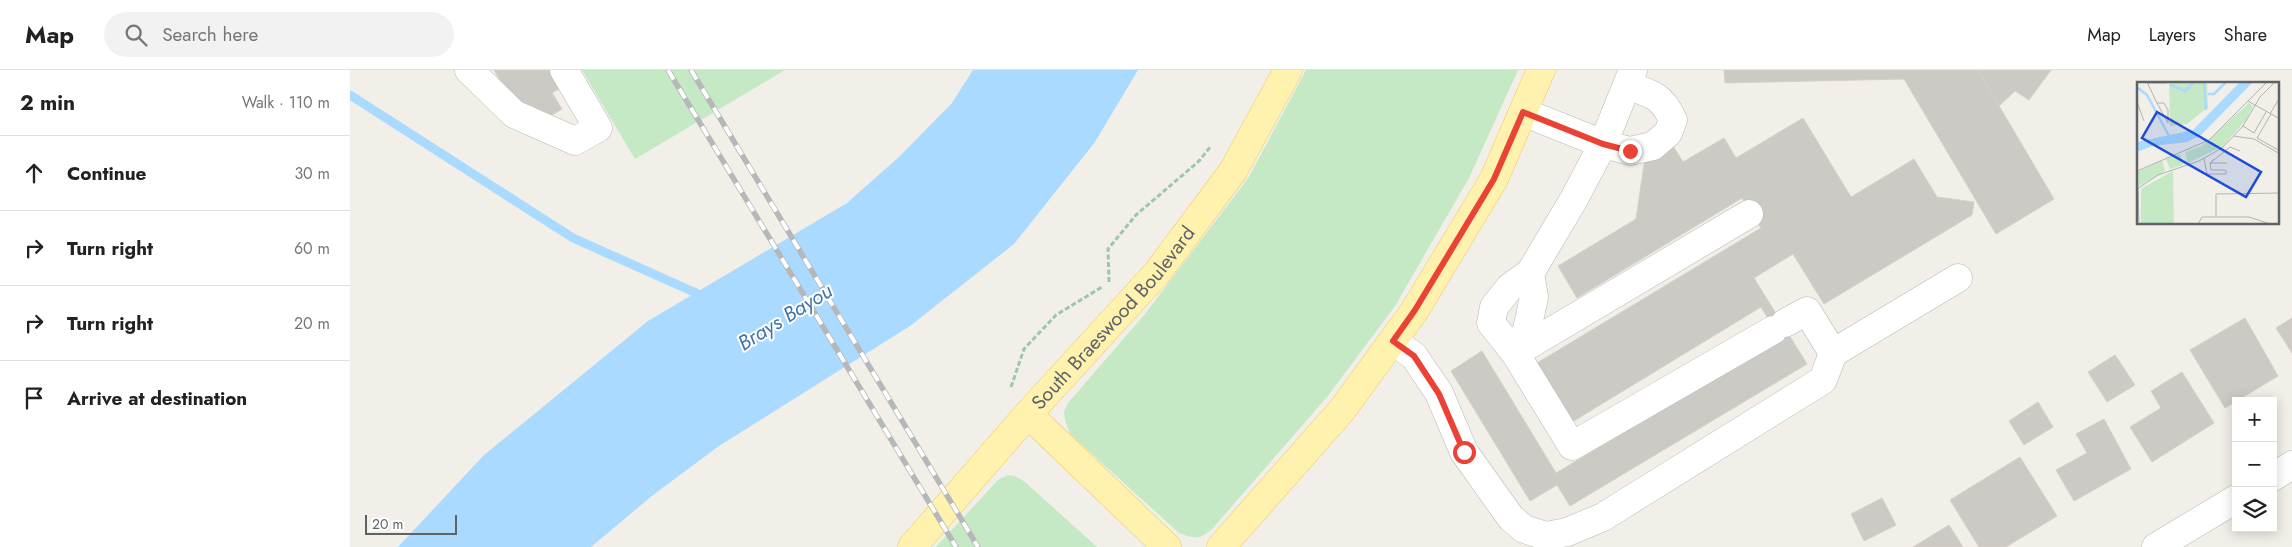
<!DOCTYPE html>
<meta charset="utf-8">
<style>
body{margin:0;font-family:Jost,sans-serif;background:#f2f2f2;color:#222}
.controls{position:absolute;right:15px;bottom:15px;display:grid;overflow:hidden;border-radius:0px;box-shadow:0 2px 12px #0003}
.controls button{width:45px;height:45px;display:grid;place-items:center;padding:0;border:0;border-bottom:1px solid #e0e0e0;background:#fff;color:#222;font:25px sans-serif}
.scale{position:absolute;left:15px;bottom:12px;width:92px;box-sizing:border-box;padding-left:5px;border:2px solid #5f6368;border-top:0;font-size:14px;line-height:18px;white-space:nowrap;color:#5f6368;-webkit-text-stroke:4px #fff;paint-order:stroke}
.stop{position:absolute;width:15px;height:15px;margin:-11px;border:4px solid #ea4335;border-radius:50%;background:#fff}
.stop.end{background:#ea4335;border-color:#fff;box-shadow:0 1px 5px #0008}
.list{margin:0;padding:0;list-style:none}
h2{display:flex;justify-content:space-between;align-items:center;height:65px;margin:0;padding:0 20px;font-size:21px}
h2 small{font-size:16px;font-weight:400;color:#767676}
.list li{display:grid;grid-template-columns:32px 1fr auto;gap:15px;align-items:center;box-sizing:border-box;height:75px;padding:0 20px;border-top:1px solid #e0e0e0}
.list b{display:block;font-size:19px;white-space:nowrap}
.list em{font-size:16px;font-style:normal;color:#767676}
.icon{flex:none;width:28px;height:28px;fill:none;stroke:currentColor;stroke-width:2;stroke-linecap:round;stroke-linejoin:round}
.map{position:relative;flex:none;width:1942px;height:477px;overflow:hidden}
header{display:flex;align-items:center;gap:30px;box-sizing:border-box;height:70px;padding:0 25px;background:#fff;border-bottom:1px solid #e0e0e0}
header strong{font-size:24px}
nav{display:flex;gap:28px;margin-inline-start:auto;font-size:18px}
.search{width:350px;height:45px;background:#f2f2f2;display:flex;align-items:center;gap:12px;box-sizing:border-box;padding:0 18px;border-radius:28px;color:#767676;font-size:19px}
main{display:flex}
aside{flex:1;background:#fff}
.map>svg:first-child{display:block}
.green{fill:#c5e8c5}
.water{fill:#aadaff}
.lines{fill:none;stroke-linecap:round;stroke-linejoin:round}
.stream{stroke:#aadaff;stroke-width:9}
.building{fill:#cccac5;stroke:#d6d1c6}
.minor-casing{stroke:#b5b8bc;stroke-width:29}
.major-casing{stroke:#f2c960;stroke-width:29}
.path{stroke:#9cc7a9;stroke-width:3;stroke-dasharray:5 2.5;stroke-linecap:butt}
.minor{stroke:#fff;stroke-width:28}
.major{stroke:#fff2af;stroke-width:28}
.rail-casing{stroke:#b6b7b8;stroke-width:5.5}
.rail{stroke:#fff;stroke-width:4;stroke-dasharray:11;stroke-linecap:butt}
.route{stroke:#ea4335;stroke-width:6}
.labels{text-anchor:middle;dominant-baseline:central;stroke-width:4;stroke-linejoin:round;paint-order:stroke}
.street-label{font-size:20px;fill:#5f6368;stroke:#fff}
.water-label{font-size:21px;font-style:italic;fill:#4174aa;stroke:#fff}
.inset-river{fill:none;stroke:#aadaff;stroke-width:2.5}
.inset-road{fill:none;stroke:#b3b3b1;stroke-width:1}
.view{fill:#1d4ed8;fill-opacity:0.15;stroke:#1d4ed8;stroke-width:2.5}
.inset-edge{fill:none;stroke:#5f6368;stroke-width:2.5}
</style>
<header>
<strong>Map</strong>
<div class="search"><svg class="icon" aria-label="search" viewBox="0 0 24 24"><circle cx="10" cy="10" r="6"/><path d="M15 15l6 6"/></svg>Search here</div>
<nav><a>Map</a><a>Layers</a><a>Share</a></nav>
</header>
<main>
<aside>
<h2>2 min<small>Walk · 110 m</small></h2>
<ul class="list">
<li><svg class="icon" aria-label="ahead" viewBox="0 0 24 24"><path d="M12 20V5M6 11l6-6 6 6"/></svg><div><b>Continue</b></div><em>30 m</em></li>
<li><svg class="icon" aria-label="right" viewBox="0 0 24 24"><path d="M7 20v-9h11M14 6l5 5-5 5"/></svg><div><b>Turn right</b></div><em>60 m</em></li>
<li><svg class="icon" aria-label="right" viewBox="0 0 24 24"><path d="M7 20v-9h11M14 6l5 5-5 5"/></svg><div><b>Turn right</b></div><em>20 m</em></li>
<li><svg class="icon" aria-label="arrive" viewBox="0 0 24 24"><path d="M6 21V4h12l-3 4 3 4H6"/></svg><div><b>Arrive at destination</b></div></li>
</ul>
</aside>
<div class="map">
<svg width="1942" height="477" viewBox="0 0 1942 477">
<rect width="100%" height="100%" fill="#f1efe8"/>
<g class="green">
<path d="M 232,0 L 435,0 L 285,89 Z"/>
<path d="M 956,0 L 1168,0 L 1119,108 L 1045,236 L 977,327 L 863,458 C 849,470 846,469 829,463 L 720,364 L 715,350 L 714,342 L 718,333 L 795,244 L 899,107 Z"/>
<path d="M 658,405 L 665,406 L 675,412 L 747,477 L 586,477 L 648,410 Z"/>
</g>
<path class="water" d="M 623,0 L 788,0 L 745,72 L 664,174 L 560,256 L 369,376 L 303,425 L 241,477 L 48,477 L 134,385 L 298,251 L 497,133 L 550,86 L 602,33 Z"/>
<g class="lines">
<path class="stream" d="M 0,25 L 223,168 L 355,227"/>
</g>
<g class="building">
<path d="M 144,0 L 202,0 L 212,17 L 202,23 L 212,39 L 192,51 L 182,35 L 169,43 Z"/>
<path d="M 1374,0 L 1628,0 L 1704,129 L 1646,164 L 1554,9 L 1375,13 Z"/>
<path d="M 1628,0 L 1701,0 L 1679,30 L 1665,21 L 1649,36 Z"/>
<path d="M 1453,48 L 1501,127 L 1564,89 L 1587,127 L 1624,132 L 1622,145 L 1474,234 L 1443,184 L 1404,208 L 1457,294 L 1220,436 L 1207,415 L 1180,431 L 1101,301 L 1132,281 L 1206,403 L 1430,268 L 1411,237 L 1222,352 L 1187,293 L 1411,158 L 1392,128 L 1227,228 L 1208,196 L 1286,149 L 1296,81 L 1318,68 L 1333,92 L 1374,68 L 1386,88 Z"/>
<path d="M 1895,248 L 1928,306 L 1875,338 L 1840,280 Z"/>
<path d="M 1942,248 L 1942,283 L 1926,258 Z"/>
<path d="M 1765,285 L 1785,315 L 1757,332 L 1738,302 Z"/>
<path d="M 1832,302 L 1864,353 L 1802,392 L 1780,357 L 1811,338 L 1801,321 Z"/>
<path d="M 1688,332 L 1703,357 L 1674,375 L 1659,351 Z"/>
<path d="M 1754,349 L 1781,399 L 1724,431 L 1706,400 L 1737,383 L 1726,364 Z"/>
<path d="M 1670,387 L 1707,446 L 1656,477 L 1629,477 L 1600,430 Z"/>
<path d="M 1532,428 L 1546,455 L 1514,471 L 1501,444 Z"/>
<path d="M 1599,455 L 1613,477 L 1563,477 Z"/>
</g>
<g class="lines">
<g class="minor-casing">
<g id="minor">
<path d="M 119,0 L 164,44 L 225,71 L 248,58 L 214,0"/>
<path d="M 1173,42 L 1253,74 L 1280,81 L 1303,76 L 1318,63 L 1323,50 C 1312,26 1302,23 1277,16"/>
<path d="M 1399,144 L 1165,283 L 1222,376 L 1423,260"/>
<path d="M 1180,203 L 1184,227 L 1177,260 L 1165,283 L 1141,253 L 1144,237 L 1160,217 L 1180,203 L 1224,129 L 1253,74 L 1283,0"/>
<path d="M 1043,271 L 1064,286 L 1089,323 L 1114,382 L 1161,448 L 1174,459 L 1196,466 L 1217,462 L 1253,447 L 1473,310 L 1483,283 L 1457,241 L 1435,253"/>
<path d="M 1483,283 L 1608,208"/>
<path d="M 1923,407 L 1942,395"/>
<path d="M 1806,477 L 1886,429"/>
</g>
</g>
<g class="major-casing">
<g id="major">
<path d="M 678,344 L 817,477"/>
<path id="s1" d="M 562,477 L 678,344 L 807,203 L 883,101 L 938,0"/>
<path d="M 871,477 L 992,340 L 1065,240 L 1144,109 L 1191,0"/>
</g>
</g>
<g class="path">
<path d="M 759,212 L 758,179 L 786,145 L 849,91 L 861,76"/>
<path d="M 661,317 L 674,279 L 706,245 L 752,217"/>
</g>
<use href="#minor" class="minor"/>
<use href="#major" class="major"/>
<g class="rail-casing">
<g id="rail">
<path d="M 318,0 L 606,477"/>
<path d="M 341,0 L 628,477"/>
</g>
</g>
<use href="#rail" class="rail"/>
</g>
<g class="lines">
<path class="route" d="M 1114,382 L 1089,324 L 1064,286 L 1043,271 L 1065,240 L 1144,109 L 1173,42 L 1253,74 L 1280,81"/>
</g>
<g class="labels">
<g class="street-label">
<text stroke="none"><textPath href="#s1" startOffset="305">South Braeswood Boulevard</textPath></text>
</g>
<g class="water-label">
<text transform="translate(435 247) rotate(-32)">Brays Bayou</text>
</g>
</g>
<g transform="translate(1787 12)">
<rect width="142" height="142" fill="#f1efe8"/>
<path d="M 32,0 L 70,0 L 71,25 L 50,42 L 33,44 ZM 112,21 L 116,24 L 109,38 L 86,64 L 51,81 L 48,70 L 65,64 ZM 43,72 L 46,83 L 33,87 L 29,77 ZM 25,78 L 28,89 L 0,105 L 0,90 ZM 36,89 L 37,142 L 4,142 L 4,107 Z" fill="#c5e8c5"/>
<path d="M 103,0 L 116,0 L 64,53 L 50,60 L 15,64 L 0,70 L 0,60 L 56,48 Z" fill="#aadaff"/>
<path class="inset-river" d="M 67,0 L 69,28M 33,3 L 48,9 L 57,0M 1,6 L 10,13 L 32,54M 71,12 L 77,12 L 89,0"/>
<path class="inset-road" d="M 10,0 L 20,21M 11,1 L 30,1M 111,19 L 143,37M 0,20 L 7,39M 20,21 L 27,21 L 31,28 L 31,41 ZM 133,32 L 143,15M 134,32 L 120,56 L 143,69M 106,44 L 117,51 L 129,30M 97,54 L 117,57 L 143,72M 67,77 L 70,92 L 89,92 L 89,88M 77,77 L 73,81 L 93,65 L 103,69M 88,88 L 74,88 L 73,81 L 90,81M 0,89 L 72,58 L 130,0M 1,106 L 2,142M 0,107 L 21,93 L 62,79 L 85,66 L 106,44 L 123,15 L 138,0M 79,135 L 79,112 L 143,111M 61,142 L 65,135 L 112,135 L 133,142"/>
<path class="view" d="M 20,30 L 124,90 L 109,115 L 5,56 Z"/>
<rect width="142" height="142" class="inset-edge"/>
</g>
</svg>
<div class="controls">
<button>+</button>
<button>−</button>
<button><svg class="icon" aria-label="layers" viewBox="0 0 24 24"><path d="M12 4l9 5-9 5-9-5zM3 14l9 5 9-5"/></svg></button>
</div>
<div class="scale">20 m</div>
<div class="stop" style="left:1114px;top:382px"></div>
<div class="stop end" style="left:1280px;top:81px"></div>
</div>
</main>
